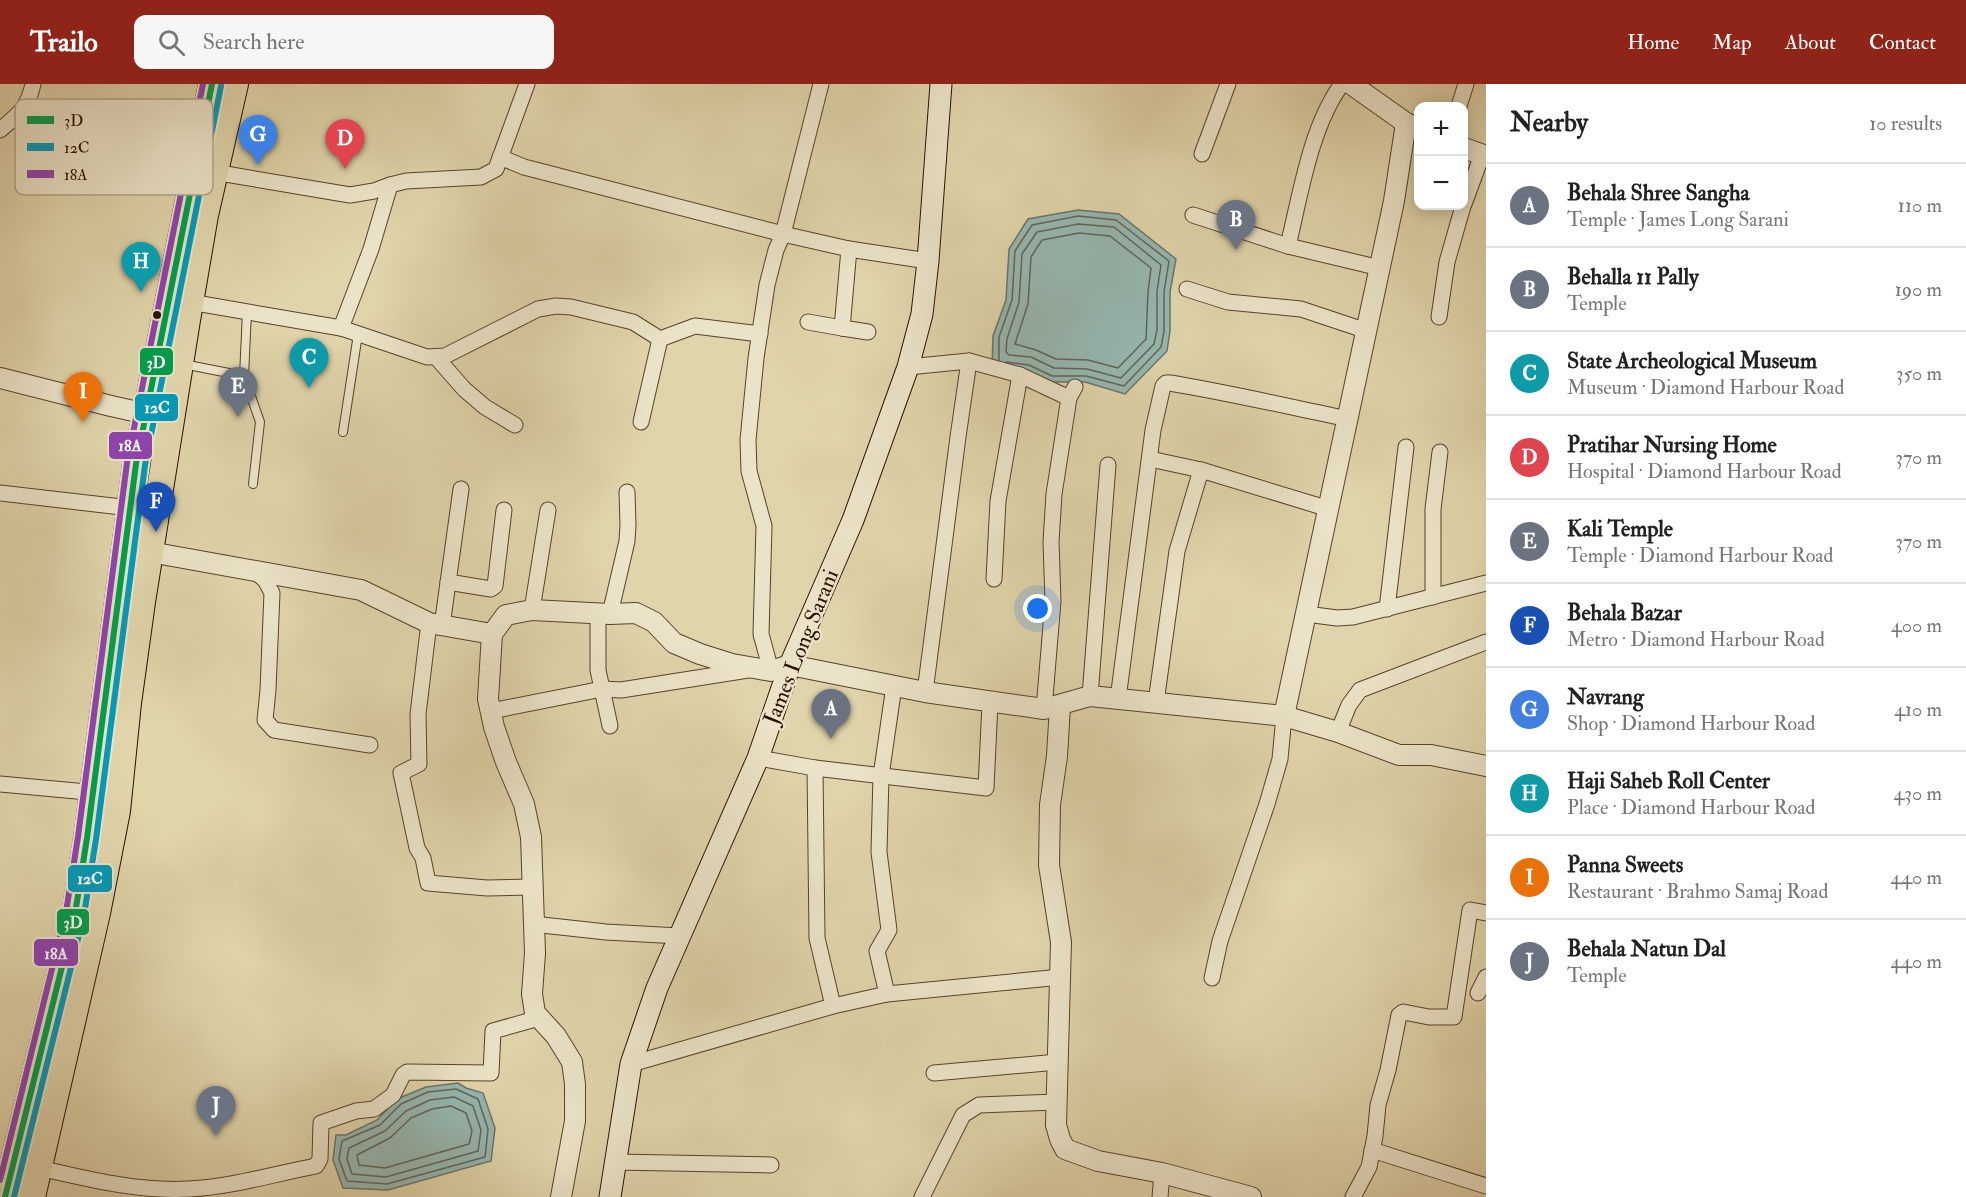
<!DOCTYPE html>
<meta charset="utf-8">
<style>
body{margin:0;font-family:"IM FELL Double Pica",serif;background:#f6f6f6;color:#222}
.controls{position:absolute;right:18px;top:18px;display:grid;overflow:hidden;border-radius:12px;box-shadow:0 3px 15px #0003}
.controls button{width:54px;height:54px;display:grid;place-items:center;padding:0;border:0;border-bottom:2px solid #e0e0e0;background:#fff;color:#222;font:30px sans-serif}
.you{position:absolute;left:1038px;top:525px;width:21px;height:21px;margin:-15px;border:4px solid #fff;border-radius:50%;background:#1a73e8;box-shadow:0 0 0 9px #1a73e833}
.badge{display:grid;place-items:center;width:39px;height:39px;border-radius:50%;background:#8f2418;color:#fff;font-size:20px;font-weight:700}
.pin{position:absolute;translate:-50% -50px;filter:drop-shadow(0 2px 3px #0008)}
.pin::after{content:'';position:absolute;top:32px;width:21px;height:18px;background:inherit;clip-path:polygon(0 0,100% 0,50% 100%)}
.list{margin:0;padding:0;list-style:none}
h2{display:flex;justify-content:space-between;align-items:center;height:78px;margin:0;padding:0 24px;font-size:26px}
h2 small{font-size:20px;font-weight:400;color:#767676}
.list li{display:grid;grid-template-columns:39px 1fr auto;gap:18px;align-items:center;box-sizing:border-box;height:84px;padding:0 24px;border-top:2px solid #e0e0e0}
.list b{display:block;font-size:22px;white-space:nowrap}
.list p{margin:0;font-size:20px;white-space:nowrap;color:#767676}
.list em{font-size:20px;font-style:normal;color:#767676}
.icon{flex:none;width:33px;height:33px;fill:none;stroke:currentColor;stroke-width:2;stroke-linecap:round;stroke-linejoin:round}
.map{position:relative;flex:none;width:1486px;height:1113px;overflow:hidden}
header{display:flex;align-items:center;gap:36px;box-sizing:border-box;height:84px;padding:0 30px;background:#8f2418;color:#fff}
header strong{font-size:28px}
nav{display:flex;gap:33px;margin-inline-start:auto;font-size:21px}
.search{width:420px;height:54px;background:#f6f6f6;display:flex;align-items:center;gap:15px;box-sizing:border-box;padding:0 21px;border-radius:12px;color:#767676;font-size:22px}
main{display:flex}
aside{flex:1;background:#fff}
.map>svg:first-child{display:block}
.water{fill:#96b7b0;stroke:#6b746a;stroke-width:1.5}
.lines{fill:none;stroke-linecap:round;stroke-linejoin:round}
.shore{stroke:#606458;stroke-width:1.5}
.service-casing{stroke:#58412a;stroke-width:10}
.minor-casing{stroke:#58412a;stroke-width:17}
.tertiary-casing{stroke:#58412a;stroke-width:22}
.secondary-casing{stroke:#2b1000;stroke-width:23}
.trunk-casing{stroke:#2b1000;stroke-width:28}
.service{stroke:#ebe3c8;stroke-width:8}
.minor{stroke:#ebe3c8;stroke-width:15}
.tertiary{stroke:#ebe3c8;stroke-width:20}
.secondary{stroke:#ebe3c8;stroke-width:21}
.trunk{stroke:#e0d4aa;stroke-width:26}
.bus-1-casing{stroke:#ebe3c8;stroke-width:10}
.bus-2-casing{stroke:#ebe3c8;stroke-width:10}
.bus-3-casing{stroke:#ebe3c8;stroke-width:10}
.bus-1{stroke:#029e4d;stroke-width:6}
.bus-2{stroke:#049ab9;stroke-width:6}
.bus-3{stroke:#8e44ad;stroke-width:6}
.bus-dot{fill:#2b1000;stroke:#ebe3c8;stroke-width:2}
.labels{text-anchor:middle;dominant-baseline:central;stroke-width:5;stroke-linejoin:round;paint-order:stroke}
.street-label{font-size:22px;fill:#2b1000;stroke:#ebe3c8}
.key{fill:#ebe3c8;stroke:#b1a48c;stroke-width:1.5}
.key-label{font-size:16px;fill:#2b1000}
.line-badge{stroke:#ebe3c8;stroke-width:2}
.badge-label{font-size:16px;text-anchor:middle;font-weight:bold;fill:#fff}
</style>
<header>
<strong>Trailo</strong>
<div class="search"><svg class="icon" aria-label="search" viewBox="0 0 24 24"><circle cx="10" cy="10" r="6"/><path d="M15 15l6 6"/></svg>Search here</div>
<nav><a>Home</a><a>Map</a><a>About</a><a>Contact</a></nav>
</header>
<main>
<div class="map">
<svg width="1486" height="1113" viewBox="0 0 1486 1113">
<rect width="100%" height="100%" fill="#e0d4aa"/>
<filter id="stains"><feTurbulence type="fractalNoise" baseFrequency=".00333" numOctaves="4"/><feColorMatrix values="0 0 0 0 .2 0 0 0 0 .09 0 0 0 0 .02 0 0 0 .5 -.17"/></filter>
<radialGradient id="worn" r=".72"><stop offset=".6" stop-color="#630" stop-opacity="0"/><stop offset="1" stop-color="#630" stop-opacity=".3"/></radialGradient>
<g class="water">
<path d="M 1078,126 L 1119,130 L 1176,175 L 1170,208 L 1170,247 L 1167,267 L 1125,310 L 1085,298 L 1051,298 L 992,282 L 993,252 L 1006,216 L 1009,165 L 1028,135 Z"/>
<path d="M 458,999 L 466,1004 L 483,1009 L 495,1044 L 491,1077 L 388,1106 L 343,1104 L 333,1076 L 336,1051 L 346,1051 L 377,1036 L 397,1015 L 426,1003 Z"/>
</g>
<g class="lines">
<g class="shore">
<path d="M 1078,140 L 1114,143 L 1161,181 L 1157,207 L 1157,246 L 1154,260 L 1121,294 L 1087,285 L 1054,284 L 1031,273 L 1009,271 L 1006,268 L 1007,255 L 1019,218 L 1022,170 L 1037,148 Z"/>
<path d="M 1079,149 L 1110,152 L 1151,184 L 1148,208 L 1146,255 L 1118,284 L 1088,276 L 1056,275 L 1036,266 L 1015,260 L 1028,220 L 1031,173 L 1042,156 Z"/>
<path d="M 999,276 L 999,253 L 1012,216 L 1015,167 L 1032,141 L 1078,132 L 1116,136 L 1169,177 L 1164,208 L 1164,247 L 1161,263 L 1124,302 L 1086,292 L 1052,292 L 1029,281 L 1006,278"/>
<path d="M 456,1005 L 478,1015 L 488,1045 L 485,1073 L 387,1100 L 347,1097 L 339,1075 L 342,1057 L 380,1041 L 401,1020 L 428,1008 Z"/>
<path d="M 454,1013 L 473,1022 L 481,1046 L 478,1067 L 386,1093 L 352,1090 L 347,1075 L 349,1064 L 385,1047 L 406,1027 L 430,1016 Z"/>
<path d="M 451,1022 L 466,1029 L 472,1047 L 469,1060 L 385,1084 L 359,1081 L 357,1071 L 390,1054 L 411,1034 L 432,1025 Z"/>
</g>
<g class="service-casing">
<g id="service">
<path d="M 247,228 L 244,292 L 260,338 L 253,400"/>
<path d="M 183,280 L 244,292"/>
<path d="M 343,348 L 358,250"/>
</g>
</g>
<g class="minor-casing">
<g id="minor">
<path d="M 1459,22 L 1466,0"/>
<path d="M 0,46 C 18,31 28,24 33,0"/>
<path d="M 1202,70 L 1228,0"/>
<path d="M 500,73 L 524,83 L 783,150 L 849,165 L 928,177"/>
<path d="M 208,87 L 350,111 L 374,107 L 390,101"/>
<path d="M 1464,120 L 1482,71"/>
<path d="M 1193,131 L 1288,162 L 1380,184"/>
<path d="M 1288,162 C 1300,112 1311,41 1342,0"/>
<path d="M 1187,205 L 1228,218 L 1301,225 L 1367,247"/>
<path d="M 190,218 L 341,244 L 427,273 L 445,272 L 538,225 L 556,222 L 571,223 L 633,238 L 660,255 L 695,242 L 760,250"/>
<path d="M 1439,233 L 1447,178 L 1463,122"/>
<path d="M 808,238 L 842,244 L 849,165"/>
<path d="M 341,244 L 371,165 L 390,101 L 406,97 L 481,93 L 496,85 L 527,0"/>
<path d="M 842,244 L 868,248"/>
<path d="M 436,273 L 464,305 L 485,323 L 515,341"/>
<path d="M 908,283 L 969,277 L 1020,291 L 1069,314"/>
<path d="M 641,338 L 660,255"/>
<path d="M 1150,375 L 1201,386 L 1329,425"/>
<path d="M 0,409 L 130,424"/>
<path d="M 253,486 L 265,496 L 272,509 L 268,606 L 265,636 L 274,646 L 370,661"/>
<path d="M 994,495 L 998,417 L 1020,291"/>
<path d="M 448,498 L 491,505 L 495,502 L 504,426"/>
<path d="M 1433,513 L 1433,425 L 1440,368"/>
<path d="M 1387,525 L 1406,363"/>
<path d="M 532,526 L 548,426"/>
<path d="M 598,530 L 598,586 L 610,642"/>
<path d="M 610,530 L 627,457 L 628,441 L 627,408"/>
<path d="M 1306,530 L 1337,534 L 1353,533 L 1486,499"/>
<path d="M 429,539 L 418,630 L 419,680 L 401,689 L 417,764 L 423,774 L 428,799 L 487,804 L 531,803"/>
<path d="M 442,542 L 461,405"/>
<path d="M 771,587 L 761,550 L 764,442 L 749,387 L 748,356 L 756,274 L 767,201 L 776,166 L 783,150 L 821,0"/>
<path d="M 925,608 L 958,353 L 969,277"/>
<path d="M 1090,612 L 1108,381"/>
<path d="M 1118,615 L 1153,346 L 1163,302 L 1166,299 L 1170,299 C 1230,309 1290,323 1349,335"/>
<path d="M 1156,618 L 1177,467 L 1201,386"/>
<path d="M 1044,625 L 1053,517 L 1051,458 L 1054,410 L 1069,314 L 1075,303"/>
<path d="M 491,627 L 602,605 L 621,606 L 748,586"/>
<path d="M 1338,648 L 1349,621 L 1360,606 L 1486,558"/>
<path d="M 758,674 L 815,684 L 986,704 L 990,619"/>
<path d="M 815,684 L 817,854 L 833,922"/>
<path d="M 0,700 L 98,709"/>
<path d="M 533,840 L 606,848 L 679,852"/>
<path d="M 1212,894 L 1220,857 L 1267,720 L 1280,675 L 1284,632"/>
<path d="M 1478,909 L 1486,893"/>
<path d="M 887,910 L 877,867 L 889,846 L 879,768 L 881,692 L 894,602"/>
<path d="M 631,980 L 833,922 L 887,910 L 1061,893"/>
<path d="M 934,989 L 1058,978"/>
<path d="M 1372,1066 L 1486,1102"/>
<path d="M 615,1078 L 771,1081"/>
<path d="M 39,1084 C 88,1095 138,1108 189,1105 C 231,1103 274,1090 316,1082 L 320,1075 L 321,1039 L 356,1027 L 374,1025 L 393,1011 L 403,991 L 407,988 L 491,989 L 493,947 L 539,934"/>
<path d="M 922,1113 L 963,1031 L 979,1021 L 1057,1018"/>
<path d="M 1160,1113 L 1162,1089"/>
<path d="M 1353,1113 L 1369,1083 L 1375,1052 L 1378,1021 L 1388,986 L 1399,931 L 1403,928 L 1429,933 L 1454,933 L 1470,826 L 1486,829"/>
</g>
</g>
<g class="tertiary-casing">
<g id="tertiary">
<path d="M 1351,0 L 1406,39 L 1418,44"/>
<path d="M 1464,64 L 1486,72"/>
<path d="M 0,294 L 111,322 L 147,330"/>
<path d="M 150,468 L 361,506 L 429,539 L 492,550"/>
<path d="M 1060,622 L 1057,672 L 1050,721 L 1049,781 L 1061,858 L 1056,1041 L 1060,1055 L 1065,1065 L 1098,1077 L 1162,1089 L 1251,1113"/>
<path d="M 1284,632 L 1394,117 L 1406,39"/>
<path d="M 561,1113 L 575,1037 L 575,1000 L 572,978 L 556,952 L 535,929 L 532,910 L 535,869 L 531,753 L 524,720 L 506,678 L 494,643 L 488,615 L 492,550 L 506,531 L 532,526 L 610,530 L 636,529 L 654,538 L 674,559 L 700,570 L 732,580 L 771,587 L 790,581 L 925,608 L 1044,625 L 1090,612 L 1284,632 L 1338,648 L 1399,671 L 1431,671 L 1486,682"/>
</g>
</g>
<g class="secondary-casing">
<path id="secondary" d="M 610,1113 L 631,980 L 657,904 L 758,674 L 790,581 L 853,436 L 908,283 L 922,230 L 928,177 L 941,0"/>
</g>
<g class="trunk-casing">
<g id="trunk">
<path d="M 5,1113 L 75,830 L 87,754 L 136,380 L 212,0"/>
<path d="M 32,1113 L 97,829 L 117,727 L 128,619 L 142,518 L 187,236 L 205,131 L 235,0"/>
</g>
</g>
<use href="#service" class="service"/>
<use href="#minor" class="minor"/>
<use href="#tertiary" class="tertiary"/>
<use href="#secondary" class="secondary"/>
<use href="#trunk" class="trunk"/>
<g class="bus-1-casing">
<path id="bus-1" d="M 5,1113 L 75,830 L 87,754 L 136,380 L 212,0"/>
</g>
<g class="bus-2-casing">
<path id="bus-2" d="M 14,1113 L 84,831 L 96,755 L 145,381 L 221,2"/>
</g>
<g class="bus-3-casing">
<path id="bus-3" d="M 0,1096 L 66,828 L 78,753 L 127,379 L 203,0"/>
</g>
<use href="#bus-1" class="bus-1"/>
<use href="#bus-2" class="bus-2"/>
<use href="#bus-3" class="bus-3"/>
</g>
<circle class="bus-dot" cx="157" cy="231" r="5"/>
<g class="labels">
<g class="street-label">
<text transform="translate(801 563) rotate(-68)">James Long Sarani</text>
</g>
</g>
<rect x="15" y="15" width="198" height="96" rx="9" class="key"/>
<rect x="27" y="32" width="27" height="8" fill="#029e4d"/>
<rect x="27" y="59" width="27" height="8" fill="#049ab9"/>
<rect x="27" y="86" width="27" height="8" fill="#8e44ad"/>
<g class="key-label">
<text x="64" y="42">3D</text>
<text x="64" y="69">12C</text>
<text x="64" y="96">18A</text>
</g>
<g class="line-badge">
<rect x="139" y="263" width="35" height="29" rx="6" fill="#029e4d"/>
<rect x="134" y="309" width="45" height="29" rx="6" fill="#049ab9"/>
<rect x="108" y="347" width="45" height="29" rx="6" fill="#8e44ad"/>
<rect x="67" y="780" width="46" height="29" rx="6" fill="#049ab9"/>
<rect x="56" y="824" width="34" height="28" rx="6" fill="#029e4d"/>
<rect x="33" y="854" width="46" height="29" rx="6" fill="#8e44ad"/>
</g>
<g class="badge-label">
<text x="156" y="284">3D</text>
<text x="157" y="329">12C</text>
<text x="130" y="367">18A</text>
<text x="90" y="800">12C</text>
<text x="73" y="844">3D</text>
<text x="56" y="875">18A</text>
</g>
<rect width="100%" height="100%" filter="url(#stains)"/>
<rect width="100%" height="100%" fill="url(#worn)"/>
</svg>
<div class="controls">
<button>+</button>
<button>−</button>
</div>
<div class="you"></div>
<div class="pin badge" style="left:831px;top:655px;background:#6b7280">A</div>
<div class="pin badge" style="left:1236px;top:166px;background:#6b7280">B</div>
<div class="pin badge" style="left:309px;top:304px;background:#0f9aa8">C</div>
<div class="pin badge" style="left:345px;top:85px;background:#e0444e">D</div>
<div class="pin badge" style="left:238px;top:333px;background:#6b7280">E</div>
<div class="pin badge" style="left:156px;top:448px;background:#1a4fb4">F</div>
<div class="pin badge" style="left:258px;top:81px;background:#3f7fe0">G</div>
<div class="pin badge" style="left:141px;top:208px;background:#0f9aa8">H</div>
<div class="pin badge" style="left:83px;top:338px;background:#e8710a">I</div>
<div class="pin badge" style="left:216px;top:1052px;background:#6b7280">J</div>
</div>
<aside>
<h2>Nearby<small>10 results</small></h2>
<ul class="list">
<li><span class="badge" style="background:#6b7280">A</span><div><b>Behala Shree Sangha</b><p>Temple · James Long Sarani</p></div><em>110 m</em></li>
<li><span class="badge" style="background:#6b7280">B</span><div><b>Behalla 11 Pally</b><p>Temple</p></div><em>190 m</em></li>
<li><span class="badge" style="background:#0f9aa8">C</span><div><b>State Archeological Museum</b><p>Museum · Diamond Harbour Road</p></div><em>350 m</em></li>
<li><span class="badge" style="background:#e0444e">D</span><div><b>Pratihar Nursing Home</b><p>Hospital · Diamond Harbour Road</p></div><em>370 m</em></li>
<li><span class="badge" style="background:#6b7280">E</span><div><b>Kali Temple</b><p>Temple · Diamond Harbour Road</p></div><em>370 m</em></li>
<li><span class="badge" style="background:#1a4fb4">F</span><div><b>Behala Bazar</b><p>Metro · Diamond Harbour Road</p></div><em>400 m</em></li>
<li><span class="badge" style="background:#3f7fe0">G</span><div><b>Navrang</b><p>Shop · Diamond Harbour Road</p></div><em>410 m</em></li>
<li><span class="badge" style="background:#0f9aa8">H</span><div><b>Haji Saheb Roll Center</b><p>Place · Diamond Harbour Road</p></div><em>430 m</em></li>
<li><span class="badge" style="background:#e8710a">I</span><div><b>Panna Sweets</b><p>Restaurant · Brahmo Samaj Road</p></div><em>440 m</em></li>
<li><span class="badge" style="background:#6b7280">J</span><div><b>Behala Natun Dal</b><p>Temple</p></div><em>440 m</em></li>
</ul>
</aside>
</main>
